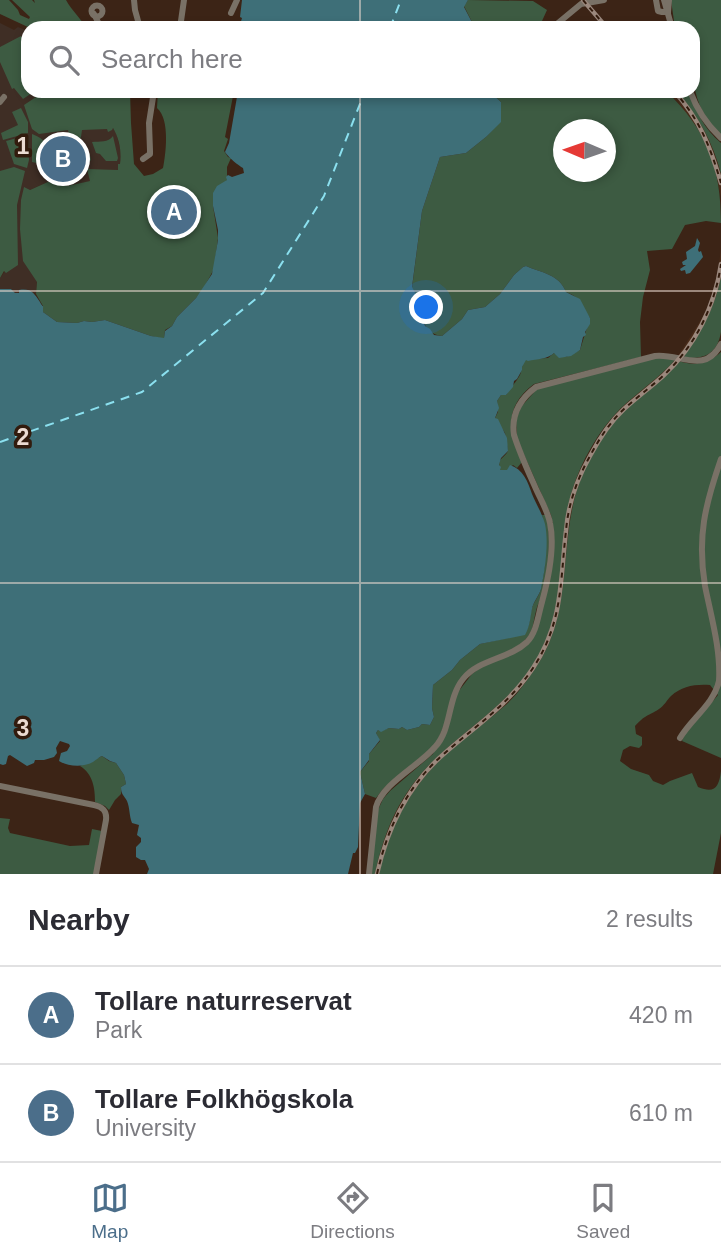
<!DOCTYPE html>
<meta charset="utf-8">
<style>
body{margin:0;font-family:Helvetica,sans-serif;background:#f2f2f3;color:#2b2b33}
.compass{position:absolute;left:553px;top:119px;width:63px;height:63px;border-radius:50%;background:#fff;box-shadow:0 4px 10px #0003;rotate:272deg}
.you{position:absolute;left:427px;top:308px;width:24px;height:24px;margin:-18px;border:5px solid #fff;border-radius:50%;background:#1a73e8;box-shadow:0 0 0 10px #1a73e833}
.badge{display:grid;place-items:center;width:46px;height:46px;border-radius:50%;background:#4b6e8a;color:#fff;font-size:23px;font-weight:700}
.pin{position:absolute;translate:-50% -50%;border:4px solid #fff;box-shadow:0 2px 7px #0006}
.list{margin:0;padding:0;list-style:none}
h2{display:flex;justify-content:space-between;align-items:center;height:91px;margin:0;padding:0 28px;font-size:30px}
h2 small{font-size:23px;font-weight:400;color:#7c7c81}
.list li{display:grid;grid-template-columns:46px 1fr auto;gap:21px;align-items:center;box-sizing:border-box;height:98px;padding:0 28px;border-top:2px solid #e1e1e2}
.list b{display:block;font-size:26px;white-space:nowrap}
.list p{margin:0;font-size:23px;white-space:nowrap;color:#7c7c81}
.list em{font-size:23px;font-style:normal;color:#7c7c81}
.icon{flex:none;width:38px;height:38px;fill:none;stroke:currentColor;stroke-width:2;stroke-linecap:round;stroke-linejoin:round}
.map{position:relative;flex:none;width:721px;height:874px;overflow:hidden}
.search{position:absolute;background:#fff;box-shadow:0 4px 10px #0003;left:21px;right:21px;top:21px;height:77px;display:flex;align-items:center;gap:18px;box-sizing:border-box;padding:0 24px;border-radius:21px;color:#7c7c81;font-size:26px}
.sheet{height:287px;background:#fff}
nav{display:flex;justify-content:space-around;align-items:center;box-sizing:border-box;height:98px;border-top:2px solid #e1e1e2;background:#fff;font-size:19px;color:#7c7c81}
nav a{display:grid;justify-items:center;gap:4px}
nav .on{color:#4b6e8a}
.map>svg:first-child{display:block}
.built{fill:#482b19}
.education{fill:#3f2e25}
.green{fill:#3d5b42;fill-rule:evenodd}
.water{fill:#3e6f78}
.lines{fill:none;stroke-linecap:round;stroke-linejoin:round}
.ferry{stroke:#8be0ef;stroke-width:2;stroke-dasharray:9 7;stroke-linecap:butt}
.minor{stroke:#797166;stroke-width:6}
.rail-casing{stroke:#9b887d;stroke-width:4.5}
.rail{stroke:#321b0d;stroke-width:2;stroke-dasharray:5;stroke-linecap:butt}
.grid{fill:none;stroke:#ebdbd2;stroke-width:2;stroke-opacity:0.55}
.grid-label{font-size:23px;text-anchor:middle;font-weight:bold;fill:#ebdbd2;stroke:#321b0d;stroke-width:7;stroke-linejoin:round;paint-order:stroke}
</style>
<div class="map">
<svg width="721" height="874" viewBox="0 0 721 874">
<rect width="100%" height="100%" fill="#3c2416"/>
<g class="built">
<path d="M 666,91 L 675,91 L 682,97 L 689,105 L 705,131 L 713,149 L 721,174 L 721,197 L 713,162 L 700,131 L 679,104 Z"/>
<path d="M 721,248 L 721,277 L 714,303 L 702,329 L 683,358 L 678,356 L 704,315 L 711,299 L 717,280 Z"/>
<path d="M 676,359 L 679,361 L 668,375 L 624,411 L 577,490 L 568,531 L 565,571 L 561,606 L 554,631 L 539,663 L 524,684 L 504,707 L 446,754 L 425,775 L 414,788 L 397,819 L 390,833 L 379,874 L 375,874 L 385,834 L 395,812 L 408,791 L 421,773 L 443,752 L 501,704 L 535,662 L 549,632 L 557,604 L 566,515 L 572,489 L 579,471 L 588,454 L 607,424 L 621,408 Z"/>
</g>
<path class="education" d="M 0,23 L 14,30 L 18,27 L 28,31 L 28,91 L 83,91 L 116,132 L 122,156 L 133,180 L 134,227 L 123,225 L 123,206 L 96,180 L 67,186 L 61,176 L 30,190 L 37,282 L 36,294 L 31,291 L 15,293 L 11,289 L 0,289 L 0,278 L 5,271 L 0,246 Z"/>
<g class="green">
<path d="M 0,0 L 9,0 L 18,10 L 20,15 L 29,19 L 30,17 L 12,0 L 32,0 L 35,3 L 34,0 L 66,0 C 72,11 80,17 86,28 L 30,28 L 0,14 Z"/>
<path d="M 468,0 L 533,1 L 547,10 L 542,21 L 544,28 L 475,28 L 464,6 Z"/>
<path d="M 671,0 L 721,0 L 721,135 C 687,102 693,71 693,28 L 675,28 Z"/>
<path d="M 21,36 C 26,43 26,54 26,62 L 28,63 L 28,73 L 25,75 L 28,79 L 28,91 L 35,91 L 23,99 L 14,88 L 12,89 L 0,62 L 0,47 Z"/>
<path d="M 39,91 L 130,91 L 131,123 L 134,164 L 144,176 L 153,174 L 163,168 C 166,152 170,119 157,108 L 158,91 L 234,91 L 225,137 L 228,139 L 224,151 L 228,157 L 231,158 L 227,167 L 227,180 L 213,206 L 218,238 L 214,269 L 203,289 L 196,298 L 177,317 L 172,326 L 165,330 L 164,339 L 151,336 L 105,320 L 92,322 L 84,321 L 77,323 L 57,322 L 43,312 L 43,306 L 36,294 L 37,282 L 23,261 L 20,229 L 21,200 L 24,187 L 30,190 L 61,176 L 67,186 L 90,181 L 87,169 L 118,170 L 118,164 L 120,164 C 122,152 119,138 113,128 L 112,130 L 108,132 L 107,129 L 82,130 L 81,137 L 79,141 L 71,143 L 68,130 L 39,134 L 32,129 L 24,105 L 36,97 Z"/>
<path d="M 489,91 L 666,91 C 707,130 721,167 721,223 L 706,221 L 685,225 L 672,249 L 647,251 L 650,270 L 643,297 L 640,322 L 641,357 L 534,384 C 504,406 508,432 522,462 L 517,468 L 513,465 L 508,470 L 500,471 C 497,457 503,460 508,451 L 505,433 L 495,418 L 498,412 L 497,401 L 501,395 L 506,395 C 510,388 520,378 521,372 C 522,368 522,365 524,361 L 526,359 L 548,358 L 554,353 L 566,357 L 580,350 L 590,318 C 581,305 582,298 566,292 C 559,274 542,273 526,266 L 523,267 L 514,275 L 500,294 L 485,307 L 468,310 L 462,319 L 442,336 C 417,333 423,304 412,288 L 422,211 L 440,157 L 466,153 L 486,137 L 500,122 L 501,102 ZM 564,130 L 606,130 L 606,172 L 564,172 Z"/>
<path d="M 675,91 L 688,91 C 696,111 704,129 721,143 L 721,174 C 713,142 698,115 675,91 Z"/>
<path d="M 21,108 L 28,122 L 28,133 L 3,140 L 1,133 L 18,125 L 12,112 Z"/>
<path d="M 32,134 C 38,136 48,142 50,149 C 65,153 88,137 91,160 L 87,164 L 48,174 L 41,168 L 41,164 L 32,162 Z"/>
<path d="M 28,135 L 29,160 L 27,168 L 14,164 L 6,141 Z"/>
<path d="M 113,136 L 118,158 L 117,161 L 106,161 L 100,154 L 96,153 L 92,142 C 100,141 108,143 113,136 Z"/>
<path d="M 14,167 L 25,171 L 17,205 L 18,265 L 6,273 L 4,271 L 0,278 L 0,171 Z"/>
<path d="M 721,277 L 721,332 C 717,355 704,359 683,358 C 701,331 714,310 721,277 Z"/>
<path d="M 721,352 L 721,758 L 682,741 L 685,734 L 718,695 L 710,685 C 695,684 682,686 671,696 C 667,700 664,706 659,709 C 647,717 646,714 635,726 L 636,734 L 642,737 L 642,745 L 639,748 L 630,746 L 623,750 L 620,761 L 631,769 L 649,775 L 653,781 L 663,785 L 670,781 L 692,773 L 698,787 C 715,794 719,787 721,771 L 721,833 L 713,874 L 379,874 C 389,827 410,788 445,755 C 463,738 484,724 502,708 C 516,697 526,682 536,667 C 576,609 556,536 583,473 C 593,451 607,428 624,411 C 643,394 663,381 679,361 C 695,367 709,363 721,352 Z"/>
<path d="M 659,357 L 676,359 C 659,378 638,392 620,409 C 598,431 581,462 572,491 C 564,517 564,543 561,570 C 558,602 552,634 535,662 C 512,699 476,723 444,751 C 404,786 386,823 375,874 L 371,874 L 378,810 L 383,799 L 390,791 L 433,754 L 458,692 L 472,674 L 480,668 L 521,649 L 536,633 L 553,525 L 551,515 L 517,439 L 516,419 L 521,407 L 537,389 Z"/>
<path d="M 542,515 L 546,515 C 552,534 548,577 542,596 C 540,601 537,605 536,611 C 533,622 534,632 524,641 C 509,655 484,658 467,671 L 436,744 L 383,789 L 376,798 L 365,794 L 360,772 L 369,761 L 369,754 L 380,741 L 376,733 L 378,730 L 381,731 L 389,728 L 399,729 L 402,727 L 407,730 L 419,727 L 422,724 L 430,725 L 434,717 L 432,708 L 433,685 L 452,670 L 460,660 L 480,644 L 524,634 C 531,625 529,618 532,608 C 534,601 540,595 541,588 C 546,564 548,538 542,515 Z"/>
<path d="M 102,756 L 109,761 L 116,763 L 124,775 L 126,784 L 121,787 L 121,794 L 115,800 L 109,810 L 105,806 L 95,802 C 95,788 93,774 80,766 Z"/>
<path d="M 0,818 L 10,819 L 8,828 L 10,833 L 70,846 L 89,845 L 92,829 L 102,831 L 94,874 L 0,874 Z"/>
</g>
<g class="water">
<path d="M 242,0 L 468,0 L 464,7 L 475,28 L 239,28 L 242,18 L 240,17 Z"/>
<path d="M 238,91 L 489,91 L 501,102 L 501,122 L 486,137 L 466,153 L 440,157 L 422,211 L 412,287 L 420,302 L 420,312 L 425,326 L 430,329 L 434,335 L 442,336 L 462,319 L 468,310 L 485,307 L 500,294 L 514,275 L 523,267 L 526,266 C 542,273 559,274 566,292 L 580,299 L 590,318 L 590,324 L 585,332 L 586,335 L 583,337 L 580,350 L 571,356 L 559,358 L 554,353 C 548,359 537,359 528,361 L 526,360 L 522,367 L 522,370 L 517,379 L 514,381 L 513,387 L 506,395 L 501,395 L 497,401 L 499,408 L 495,418 L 498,419 L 507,438 L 508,451 L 501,458 L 499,465 L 501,467 L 500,470 L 507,470 L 510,465 C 523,469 528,482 532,494 C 536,504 542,513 545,524 C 549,543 545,570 541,589 C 539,596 533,602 532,609 C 530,619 530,626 525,635 L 480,644 L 460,660 L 452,670 L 433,685 L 432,708 L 434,717 L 430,725 L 422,724 L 419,727 L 407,730 L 402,727 L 399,729 L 389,728 L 381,732 L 378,730 L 376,733 L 380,740 L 369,754 L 369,760 L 360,772 L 365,794 L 360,803 L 358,847 L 355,853 L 353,853 L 348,874 L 147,874 L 149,869 L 145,860 L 141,860 L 136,857 L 136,847 L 141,842 L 141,838 L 137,835 L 139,825 L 132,823 C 129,816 130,808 127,801 C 124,795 121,795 121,787 L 126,784 L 124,775 L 116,763 L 110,761 L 102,756 C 99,757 96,760 93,762 C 82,768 67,766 59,761 L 61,753 L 67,751 L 70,746 L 69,744 L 60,741 L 56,748 L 57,753 L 54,757 L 44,760 L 35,760 L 34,763 L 27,766 L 10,755 L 8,756 L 6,764 L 3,765 L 0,764 L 0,289 L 11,289 L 15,293 L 19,293 L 19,290 C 31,288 34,293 40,302 C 44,310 43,302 43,312 L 57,322 L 77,323 L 84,321 L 92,322 L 105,320 L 151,336 L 164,338 L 165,331 L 172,326 L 177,317 L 196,298 L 212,274 L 218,240 L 218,230 L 213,206 L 213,193 L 217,186 L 227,180 L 226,177 L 228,175 L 232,177 L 244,173 L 243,168 C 239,166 228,157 225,152 L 229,143 Z"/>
<path d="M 697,238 L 700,243 L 698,250 L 699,252 L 701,251 L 703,257 L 690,273 L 686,274 L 685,270 L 681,271 L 680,269 L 686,265 L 683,265 L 682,262 L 687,259 L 686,252 L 695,246 Z"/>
</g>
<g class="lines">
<g class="ferry">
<path d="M 390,28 L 401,0"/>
<path d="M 0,442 L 142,392 L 263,293 L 324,196 L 365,91"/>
</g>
<g class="minor">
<path d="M 134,0 L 135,10 L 140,28"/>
<path d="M 656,0 L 658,11 L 662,12 L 668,12"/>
<path d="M 664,0 L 672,28"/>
<circle cx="97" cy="11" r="5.5"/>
<path d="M 668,12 L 669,0"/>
<path d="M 231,13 L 237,0"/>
<path d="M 94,14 L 101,28"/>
<path d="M 180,28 L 184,0"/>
<path d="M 552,28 L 581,4 L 604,0"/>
<path d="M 690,91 C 697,110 706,124 721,138"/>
<path d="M 0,102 L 4,97"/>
<path d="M 143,159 L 150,154 L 150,151 L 149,123 L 154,91"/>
<path d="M 680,738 C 691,719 714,704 719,681 C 721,650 711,616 705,586 C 697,537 705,505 721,459"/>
<path d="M 0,786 L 94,805 C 103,807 107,811 106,820 L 96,874"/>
<path d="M 369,874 L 376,807 C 383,783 419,766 435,747 C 452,729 447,699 463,679 C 479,659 509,659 527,642 C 537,632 538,615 542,602 C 548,580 555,547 550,523 C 548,512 541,500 536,489 C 528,471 520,454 514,435 C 511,415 520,399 536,387 L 655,356 C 680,353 705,375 721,344"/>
</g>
<g class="rail-casing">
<g id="rail">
<path d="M 583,0 L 607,28"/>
<path d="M 674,91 C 700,120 710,146 721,183"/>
<path d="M 377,874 C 388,826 408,784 446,752 C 477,725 510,703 533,668 C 563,623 560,582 566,531 C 568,505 577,479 590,456 C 599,439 610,422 624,409 C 637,397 651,387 664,375 C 695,346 715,306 721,264"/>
</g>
</g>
<use href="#rail" class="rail"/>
</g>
<path class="grid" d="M 360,0 L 360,28M 360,91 L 360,874M 0,291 L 721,291M 0,583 L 721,583"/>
<g class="grid-label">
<text x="23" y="154">1</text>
<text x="23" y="445">2</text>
<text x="23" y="736">3</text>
</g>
</svg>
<svg class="compass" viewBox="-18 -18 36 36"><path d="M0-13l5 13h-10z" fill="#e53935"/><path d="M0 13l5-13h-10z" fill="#7c7c81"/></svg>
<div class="you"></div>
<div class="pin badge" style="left:174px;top:212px">A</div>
<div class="pin badge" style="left:63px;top:159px">B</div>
<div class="search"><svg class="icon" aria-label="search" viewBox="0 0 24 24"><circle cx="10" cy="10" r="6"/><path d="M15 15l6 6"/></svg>Search here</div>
</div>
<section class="sheet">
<h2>Nearby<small>2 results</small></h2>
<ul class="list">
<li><span class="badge">A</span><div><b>Tollare naturreservat</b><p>Park</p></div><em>420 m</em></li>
<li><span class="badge">B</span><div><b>Tollare Folkhögskola</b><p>University</p></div><em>610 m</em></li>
</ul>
</section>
<nav>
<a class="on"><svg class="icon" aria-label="map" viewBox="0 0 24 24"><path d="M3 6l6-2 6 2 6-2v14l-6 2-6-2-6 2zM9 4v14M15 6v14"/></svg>Map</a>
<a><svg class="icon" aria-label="directions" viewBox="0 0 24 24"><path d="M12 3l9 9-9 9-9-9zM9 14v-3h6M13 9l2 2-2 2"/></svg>Directions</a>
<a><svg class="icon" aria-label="saved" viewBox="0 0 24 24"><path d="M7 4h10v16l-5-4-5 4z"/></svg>Saved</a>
</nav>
